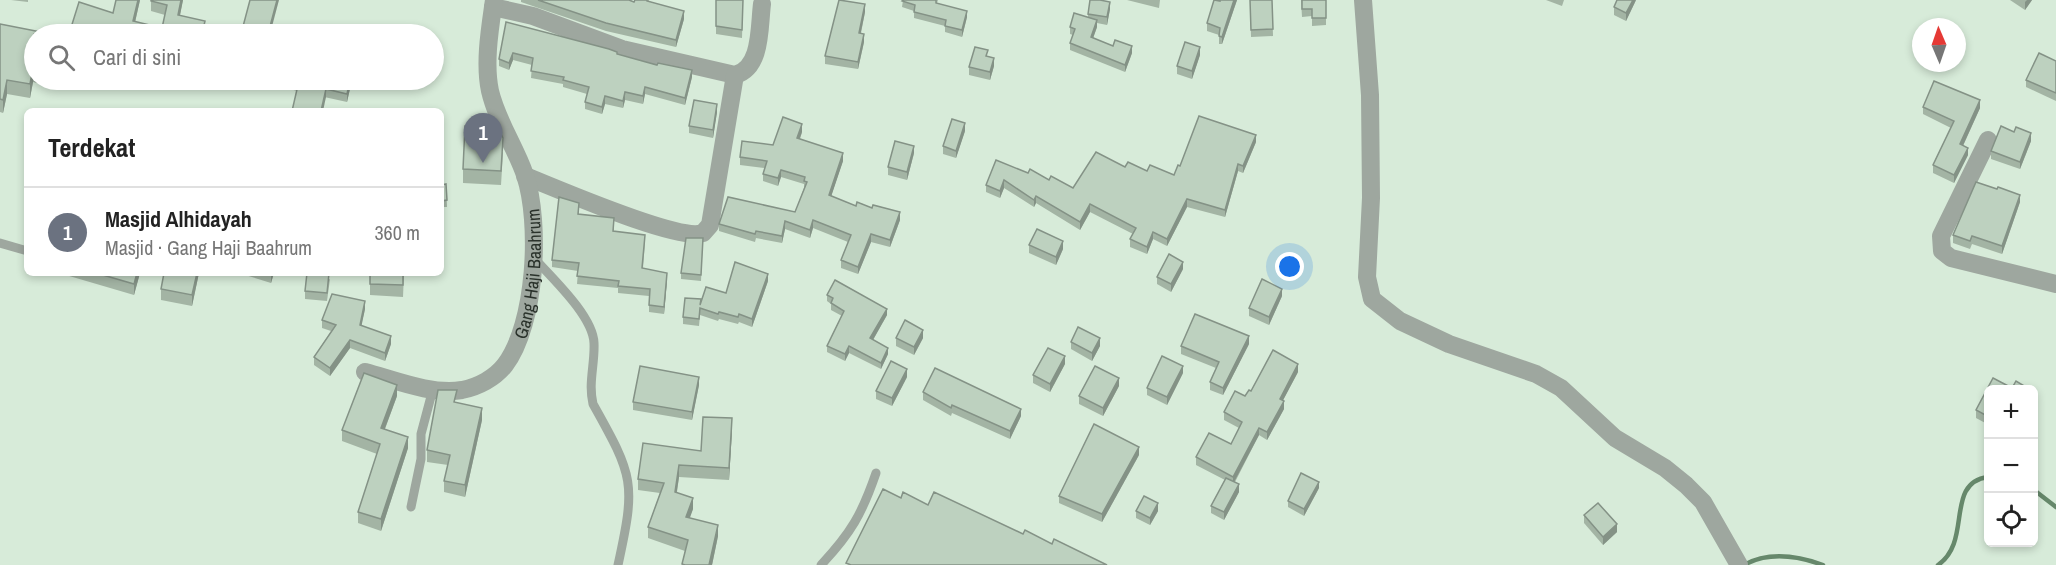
<!DOCTYPE html>
<html lang="id">
<meta charset="utf-8">
<style>
body{margin:0;font-family:"Archivo Narrow",sans-serif;background:#f2f2f2;color:#222}
.controls{position:absolute;right:18px;bottom:18px;display:grid;overflow:hidden;border-radius:9px;box-shadow:0 3px 9px #0003}
.controls button{width:54px;height:54px;display:grid;place-items:center;padding:0;border:0;border-bottom:2px solid #e0e0e0;background:#fff;color:#222;font:30px sans-serif}
.compass{position:absolute;left:1912px;top:18px;width:54px;height:54px;border-radius:50%;background:#fff;box-shadow:0 3px 9px #0003;rotate:358deg}
.you{position:absolute;left:1290px;top:267px;width:21px;height:21px;margin:-15px;border:4px solid #fff;border-radius:50%;background:#1a73e8;box-shadow:0 0 0 9px #1a73e833}
.badge{display:grid;place-items:center;width:39px;height:39px;border-radius:50%;background:#b45309;color:#fff;font-size:20px;font-weight:700}
.pin{position:absolute;translate:-50% -50px;filter:drop-shadow(0 2px 3px #0008)}
.pin::after{content:'';position:absolute;top:32px;width:21px;height:18px;background:inherit;clip-path:polygon(0 0,100% 0,50% 100%)}
.list{margin:0;padding:0;list-style:none}
h2{display:flex;justify-content:space-between;align-items:center;height:78px;margin:0;padding:0 24px;font-size:26px}
h2 small{font-size:20px;font-weight:400;color:#767676}
.list li{display:grid;grid-template-columns:39px 1fr auto;gap:18px;align-items:center;box-sizing:border-box;height:90px;padding:0 24px;border-top:2px solid #e0e0e0}
.list b{display:block;font-size:22px;white-space:nowrap}
.list p{margin:0;font-size:20px;white-space:nowrap;color:#767676}
.list em{font-size:20px;font-style:normal;color:#767676}
.icon{flex:none;width:33px;height:33px;fill:none;stroke:currentColor;stroke-width:2;stroke-linecap:round;stroke-linejoin:round}
.map{position:relative;flex:none;width:2056px;height:565px;overflow:hidden}
.search{position:absolute;background:#fff;box-shadow:0 3px 9px #0003;left:24px;top:24px;width:420px;height:66px;display:flex;align-items:center;gap:15px;box-sizing:border-box;padding:0 21px;border-radius:33px;color:#767676;font-size:22px}
.panel{position:absolute;background:#fff;box-shadow:0 3px 9px #0003;left:24px;top:108px;width:420px;height:168px;border-radius:9px}
.map>svg:first-child{display:block}
.lines{fill:none;stroke-linecap:round;stroke-linejoin:round}
.stream{stroke:#66886b;stroke-width:4.5}
.lane{stroke:#9ea79f;stroke-width:9}
.street{stroke:#9ea79f;stroke-width:18}
.wall{fill:#a3b4a4}
.shaded-wall{fill:#849286}
.building{fill:#bdd1bf;stroke:#849286;stroke-width:1.5}
.labels{text-anchor:middle;dominant-baseline:central;stroke-width:6;stroke-linejoin:round;paint-order:stroke}
.street-label{font-size:18px;fill:#2a322b;stroke:#fff}
</style>
<div class="map">
<svg width="2056" height="565" viewBox="0 0 2056 565">
<rect width="100%" height="100%" fill="#d7ebd9"/>
<g class="lines">
<g class="stream">
<path d="M 2034,490 L 2056,507"/>
<path d="M 1744,565 C 1769,551 1798,556 1823,565"/>
<path d="M 1938,565 C 1973,541 1944,483 1988,477"/>
</g>
<g class="lane">
<path d="M 0,243 L 24,250"/>
<path d="M 535,259 C 552,278 593,316 594,343 C 595,364 588,383 593,404 C 634,477 636,483 618,565"/>
<path d="M 411,507 L 421,459 L 421,434 L 433,389"/>
<path d="M 821,565 C 851,533 862,514 876,473"/>
</g>
<g class="street">
<path d="M 1363,0 L 1370,95 L 1371,198 L 1367,277 L 1372,299 L 1400,321 L 1449,344 L 1536,374 L 1561,388 L 1615,438 L 1665,468 L 1686,485 L 1703,502 L 1739,565"/>
<path d="M 493,7 L 533,16 L 622,49 L 735,75 C 762,68 759,27 762,4"/>
<path d="M 1988,140 L 1941,236 L 1942,251 L 1951,258 L 2056,284"/>
<path d="M 525,176 C 556,188 678,242 703,233 L 710,225 L 735,75"/>
<path id="s1" d="M 365,372 C 395,380 431,395 462,390 C 478,387 495,378 505,365 C 536,324 541,223 525,175 C 515,146 497,121 490,91 C 484,63 490,28 494,0"/>
</g>
</g>
<g class="wall">
<path d="M 11,0 L 28,0 L 28,2 Z"/>
<path d="M 140,0 L 135,22 L 162,28 L 165,15 L 151,11 L 151,0 L 183,0 L 180,15 L 205,31 L 69,34 Z"/>
<path d="M 521,0 L 630,0 L 634,2 L 649,0 L 649,1 L 684,19 L 676,47 L 606,31 L 521,2 Z"/>
<path d="M 716,0 L 743,0 L 742,38 L 716,34 Z"/>
<path d="M 903,0 L 938,0 L 937,3 L 967,17 L 962,37 L 945,32 L 945,26 L 914,18 L 914,11 L 902,7 Z"/>
<path d="M 1127,0 L 1160,0 L 1159,8 Z"/>
<path d="M 1237,0 L 1222,44 L 1219,44 L 1219,35 L 1207,31 L 1207,23 L 1220,1 Z"/>
<path d="M 1250,0 L 1272,0 L 1273,36 L 1251,37 Z"/>
<path d="M 1301,0 L 1326,0 L 1326,25 L 1312,26 L 1312,16 L 1302,17 Z"/>
<path d="M 1546,0 L 1564,0 L 1562,6 Z"/>
<path d="M 1636,0 L 1626,21 L 1614,15 L 1614,7 Z"/>
<path d="M 2010,0 L 2032,0 L 2025,10 Z"/>
<path d="M 1110,9 L 1107,25 L 1097,23 L 1097,27 L 1093,38 L 1132,53 L 1125,72 L 1070,50 L 1070,43 L 1073,35 L 1070,34 L 1070,27 L 1088,18 L 1088,14 Z"/>
<path d="M 865,12 L 861,33 L 864,42 L 858,69 L 825,64 L 825,56 Z"/>
<path d="M 506,22 L 692,77 L 685,105 L 645,94 L 643,104 L 625,100 L 623,108 L 605,104 L 602,114 L 585,109 L 585,102 L 587,94 L 563,87 L 563,84 L 531,78 L 532,65 L 513,60 L 509,70 L 499,66 L 499,59 Z"/>
<path d="M 0,24 L 34,34 L 34,80 L 60,80 L 58,88 L 33,82 L 30,98 L 7,94 L 3,113 L 0,112 Z"/>
<path d="M 1200,55 L 1192,79 L 1177,74 L 1177,66 Z"/>
<path d="M 988,57 L 994,66 L 990,80 L 969,75 L 969,67 Z"/>
<path d="M 2056,61 L 2056,101 L 2026,87 L 2026,80 Z"/>
<path d="M 266,80 L 352,80 L 347,102 L 297,91 L 269,83 L 269,80 Z"/>
<path d="M 1923,107 L 1980,108 L 1963,146 L 1968,155 L 1954,183 L 1933,173 L 1933,165 L 1951,128 L 1923,114 Z"/>
<path d="M 717,112 L 713,138 L 689,133 L 689,126 Z"/>
<path d="M 965,131 L 956,158 L 943,154 L 943,146 Z"/>
<path d="M 802,132 L 800,139 L 843,161 L 831,196 L 856,206 L 900,220 L 890,247 L 871,242 L 858,274 L 841,268 L 841,260 L 848,242 L 813,228 L 810,238 L 785,229 L 782,243 L 756,238 L 755,242 L 719,231 L 719,224 L 795,212 L 804,188 L 804,184 L 781,177 L 778,186 L 763,181 L 763,174 L 765,168 L 740,165 L 740,157 L 773,145 Z"/>
<path d="M 2031,141 L 2020,169 L 1991,159 L 1991,151 Z"/>
<path d="M 1256,142 L 1243,173 L 1238,171 L 1225,217 L 1187,207 L 1167,246 L 1153,239 L 1147,254 L 1130,247 L 1130,239 L 1133,234 L 1090,212 L 1080,230 L 1036,203 L 1034,207 L 1004,188 L 1000,198 L 986,192 L 986,185 L 1028,173 L 1073,188 L 1125,167 L 1174,175 L 1180,166 Z"/>
<path d="M 503,152 L 501,185 L 463,183 L 463,169 Z"/>
<path d="M 914,153 L 907,180 L 888,175 L 888,167 Z"/>
<path d="M 446,184 L 447,207 L 441,207 L 441,185 Z"/>
<path d="M 1997,189 L 2020,202 L 2002,254 L 1972,244 L 1970,249 L 1953,243 L 1953,235 Z"/>
<path d="M 579,210 L 579,214 L 614,226 L 614,231 L 645,242 L 643,268 L 667,280 L 664,314 L 649,312 L 649,296 L 618,293 L 618,288 L 577,284 L 578,271 L 552,267 L 552,260 Z"/>
<path d="M 703,238 L 701,281 L 681,279 L 681,273 Z"/>
<path d="M 1029,245 L 1063,249 L 1056,265 L 1029,253 Z"/>
<path d="M 1183,269 L 1171,292 L 1157,284 L 1157,277 Z"/>
<path d="M 59,273 L 140,273 L 134,295 Z"/>
<path d="M 199,273 L 192,306 L 161,300 L 161,289 Z"/>
<path d="M 242,273 L 274,273 L 271,283 L 242,274 Z"/>
<path d="M 370,273 L 404,273 L 403,297 L 370,295 Z"/>
<path d="M 330,279 L 327,301 L 305,299 L 305,291 Z"/>
<path d="M 768,281 L 752,327 L 739,322 L 738,324 L 719,319 L 718,321 L 700,315 L 699,326 L 683,324 L 683,317 L 701,303 L 726,293 Z"/>
<path d="M 827,295 L 887,315 L 873,340 L 888,354 L 881,369 L 849,353 L 845,361 L 827,352 L 827,346 L 842,316 L 831,310 L 831,304 L 827,301 Z"/>
<path d="M 1282,296 L 1269,325 L 1249,316 L 1249,308 Z"/>
<path d="M 365,309 L 361,326 L 391,344 L 385,361 L 350,348 L 330,376 L 314,365 L 314,357 L 331,331 L 322,328 L 322,320 Z"/>
<path d="M 896,338 L 923,338 L 914,355 L 896,346 Z"/>
<path d="M 1071,342 L 1100,346 L 1092,361 L 1071,349 Z"/>
<path d="M 1249,344 L 1223,395 L 1210,390 L 1210,382 L 1216,368 L 1181,354 L 1181,346 Z"/>
<path d="M 1065,364 L 1050,392 L 1033,383 L 1033,375 Z"/>
<path d="M 1298,372 L 1283,400 L 1284,409 L 1267,440 L 1259,435 L 1235,482 L 1239,492 L 1224,520 L 1211,513 L 1211,506 L 1225,480 L 1196,465 L 1196,457 L 1231,444 L 1239,428 L 1224,420 L 1224,412 L 1251,391 Z"/>
<path d="M 1183,373 L 1167,405 L 1147,395 L 1147,388 Z"/>
<path d="M 907,377 L 892,406 L 876,399 L 876,391 Z"/>
<path d="M 1993,378 L 2012,388 L 2016,381 L 2031,390 L 1989,390 L 1989,425 L 1976,418 L 1976,410 Z"/>
<path d="M 699,385 L 692,420 L 633,410 L 633,402 Z"/>
<path d="M 1119,386 L 1103,416 L 1079,404 L 1079,396 Z"/>
<path d="M 923,392 L 1021,416 L 1010,439 L 952,413 L 951,416 L 923,400 Z"/>
<path d="M 397,396 L 385,429 L 408,448 L 381,531 L 358,523 L 358,512 L 377,454 L 342,441 L 342,430 Z"/>
<path d="M 457,403 L 482,420 L 465,497 L 444,492 L 444,481 L 448,465 L 427,462 L 427,450 Z"/>
<path d="M 732,430 L 729,480 L 679,477 L 677,492 L 693,509 L 689,518 L 718,536 L 712,565 L 682,565 L 685,551 L 648,538 L 648,527 L 660,493 L 638,490 L 638,479 L 701,451 Z"/>
<path d="M 1139,455 L 1102,522 L 1059,503 L 1059,496 Z"/>
<path d="M 1319,488 L 1304,516 L 1288,507 L 1288,501 Z"/>
<path d="M 1136,511 L 1158,511 L 1150,525 L 1136,518 Z"/>
<path d="M 1584,515 L 1617,532 L 1603,545 L 1584,523 Z"/>
</g>
<g class="shaded-wall">
<path d="M 138,0 L 140,0 L 133,31 L 133,21 Z"/>
<path d="M 181,0 L 183,0 L 178,25 L 178,15 Z"/>
<path d="M 277,0 L 279,0 L 270,34 L 268,34 Z"/>
<path d="M 1234,0 L 1237,0 L 1222,44 L 1222,37 Z"/>
<path d="M 1633,0 L 1636,0 L 1626,21 L 1626,13 Z"/>
<path d="M 2027,0 L 2032,0 L 2025,10 L 2025,2 Z"/>
<path d="M 1110,2 L 1110,9 L 1107,25 L 1107,17 Z"/>
<path d="M 865,4 L 865,12 L 859,41 L 859,33 Z"/>
<path d="M 684,11 L 684,19 L 676,47 L 676,40 Z"/>
<path d="M 967,11 L 967,17 L 962,37 L 962,30 Z"/>
<path d="M 1097,20 L 1097,27 L 1091,44 L 1091,37 Z"/>
<path d="M 205,21 L 205,31 L 204,34 L 202,34 Z"/>
<path d="M 864,34 L 864,42 L 858,69 L 858,62 Z"/>
<path d="M 1132,46 L 1132,53 L 1125,72 L 1125,65 Z"/>
<path d="M 1200,47 L 1200,55 L 1192,79 L 1192,71 Z"/>
<path d="M 513,53 L 513,60 L 509,70 L 509,63 Z"/>
<path d="M 994,58 L 994,66 L 990,80 L 990,72 Z"/>
<path d="M 33,68 L 33,82 L 30,98 L 30,84 Z"/>
<path d="M 692,70 L 692,77 L 685,105 L 685,98 Z"/>
<path d="M 7,80 L 7,94 L 3,113 L 3,100 Z"/>
<path d="M 350,80 L 352,80 L 347,102 L 347,94 Z"/>
<path d="M 645,87 L 645,94 L 643,104 L 643,96 Z"/>
<path d="M 326,89 L 326,97 L 323,111 L 321,111 Z"/>
<path d="M 625,92 L 625,100 L 623,108 L 623,101 Z"/>
<path d="M 605,96 L 605,104 L 602,114 L 602,107 Z"/>
<path d="M 1980,100 L 1980,108 L 1960,152 L 1960,144 Z"/>
<path d="M 717,104 L 717,112 L 713,138 L 713,130 Z"/>
<path d="M 965,123 L 965,131 L 956,158 L 956,151 Z"/>
<path d="M 802,124 L 802,132 L 797,146 L 797,138 Z"/>
<path d="M 2031,133 L 2031,141 L 2020,169 L 2020,162 Z"/>
<path d="M 1256,135 L 1256,142 L 1243,173 L 1243,166 Z"/>
<path d="M 914,146 L 914,153 L 907,180 L 907,172 Z"/>
<path d="M 1968,148 L 1968,155 L 1954,183 L 1954,175 Z"/>
<path d="M 843,153 L 843,161 L 829,203 L 829,195 Z"/>
<path d="M 1238,164 L 1238,171 L 1225,217 L 1225,210 Z"/>
<path d="M 781,170 L 781,177 L 778,186 L 778,178 Z"/>
<path d="M 1004,180 L 1004,188 L 1000,198 L 1000,191 Z"/>
<path d="M 2020,195 L 2020,202 L 2002,254 L 2002,246 Z"/>
<path d="M 1036,196 L 1036,203 L 1034,207 L 1034,200 Z"/>
<path d="M 1187,199 L 1187,207 L 1167,246 L 1167,239 Z"/>
<path d="M 1090,204 L 1090,212 L 1080,230 L 1080,222 Z"/>
<path d="M 900,212 L 900,220 L 890,247 L 890,240 Z"/>
<path d="M 813,220 L 813,228 L 810,238 L 810,230 Z"/>
<path d="M 785,221 L 785,229 L 782,243 L 782,236 Z"/>
<path d="M 1153,232 L 1153,239 L 1147,254 L 1147,247 Z"/>
<path d="M 871,234 L 871,242 L 858,274 L 858,267 Z"/>
<path d="M 1063,241 L 1063,249 L 1056,265 L 1056,257 Z"/>
<path d="M 1183,262 L 1183,269 L 1171,292 L 1171,284 Z"/>
<path d="M 137,273 L 140,273 L 134,295 L 134,284 Z"/>
<path d="M 197,273 L 199,273 L 192,306 L 192,295 Z"/>
<path d="M 271,273 L 274,273 L 271,283 Z"/>
<path d="M 667,273 L 667,280 L 664,314 L 664,307 Z"/>
<path d="M 768,274 L 768,281 L 752,327 L 752,319 Z"/>
<path d="M 1282,289 L 1282,296 L 1269,325 L 1269,317 Z"/>
<path d="M 365,301 L 365,309 L 360,333 L 360,325 Z"/>
<path d="M 887,309 L 887,315 L 870,345 L 870,338 Z"/>
<path d="M 923,330 L 923,338 L 914,355 L 914,347 Z"/>
<path d="M 391,336 L 391,344 L 385,361 L 385,353 Z"/>
<path d="M 1249,336 L 1249,344 L 1223,395 L 1223,388 Z"/>
<path d="M 1100,338 L 1100,346 L 1092,361 L 1092,353 Z"/>
<path d="M 350,340 L 350,348 L 330,376 L 330,368 Z"/>
<path d="M 849,346 L 849,353 L 845,361 L 845,354 Z"/>
<path d="M 888,348 L 888,354 L 881,369 L 881,363 Z"/>
<path d="M 1065,356 L 1065,364 L 1050,392 L 1050,384 Z"/>
<path d="M 1298,364 L 1298,372 L 1280,406 L 1280,399 Z"/>
<path d="M 1183,366 L 1183,373 L 1167,405 L 1167,397 Z"/>
<path d="M 907,369 L 907,377 L 892,406 L 892,398 Z"/>
<path d="M 699,377 L 699,385 L 692,420 L 692,412 Z"/>
<path d="M 1119,378 L 1119,386 L 1103,416 L 1103,408 Z"/>
<path d="M 397,385 L 397,396 L 381,439 L 381,428 Z"/>
<path d="M 2036,392 L 2036,400 L 2034,404 L 2034,396 Z"/>
<path d="M 1284,401 L 1284,409 L 1267,440 L 1267,432 Z"/>
<path d="M 482,408 L 482,420 L 465,497 L 465,485 Z"/>
<path d="M 1021,409 L 1021,416 L 1010,439 L 1010,431 Z"/>
<path d="M 732,418 L 732,430 L 729,480 L 729,468 Z"/>
<path d="M 1259,428 L 1259,435 L 1233,484 L 1233,477 Z"/>
<path d="M 408,437 L 408,448 L 381,531 L 381,519 Z"/>
<path d="M 1139,447 L 1139,455 L 1102,522 L 1102,514 Z"/>
<path d="M 679,465 L 679,477 L 675,503 L 675,492 Z"/>
<path d="M 1319,482 L 1319,488 L 1304,516 L 1304,509 Z"/>
<path d="M 1239,484 L 1239,492 L 1224,520 L 1224,512 Z"/>
<path d="M 693,498 L 693,509 L 686,529 L 686,517 Z"/>
<path d="M 1158,503 L 1158,511 L 1150,525 L 1150,518 Z"/>
<path d="M 1617,524 L 1617,532 L 1603,545 L 1603,537 Z"/>
<path d="M 718,525 L 718,536 L 712,565 L 709,565 Z"/>
</g>
<g class="building">
<path d="M 116,0 L 138,0 L 133,21 L 162,28 L 167,5 L 151,1 L 151,0 L 181,0 L 178,15 L 205,21 L 202,34 L 69,34 L 79,2 L 113,13 Z"/>
<path d="M 250,0 L 277,0 L 268,34 L 241,34 Z"/>
<path d="M 538,0 L 629,0 L 634,2 L 635,0 L 647,0 L 647,1 L 684,11 L 676,40 L 606,23 Z"/>
<path d="M 716,0 L 743,0 L 742,30 L 716,26 Z"/>
<path d="M 839,0 L 865,4 L 859,33 L 864,34 L 858,62 L 825,56 Z"/>
<path d="M 903,0 L 936,0 L 936,3 L 967,11 L 962,30 L 945,26 L 946,20 L 914,12 L 915,5 L 902,1 Z"/>
<path d="M 1090,0 L 1100,0 L 1110,2 L 1107,17 L 1088,14 Z"/>
<path d="M 1214,0 L 1220,1 L 1220,0 L 1234,0 L 1222,37 L 1219,36 L 1220,28 L 1207,23 Z"/>
<path d="M 1250,0 L 1272,0 L 1273,29 L 1251,30 Z"/>
<path d="M 1302,0 L 1326,0 L 1326,18 L 1312,18 L 1312,9 L 1302,9 Z"/>
<path d="M 1617,0 L 1633,0 L 1626,13 L 1614,7 Z"/>
<path d="M 1074,13 L 1097,20 L 1091,37 L 1113,46 L 1115,40 L 1132,46 L 1125,65 L 1070,43 L 1075,29 L 1070,27 Z"/>
<path d="M 506,22 L 609,49 L 617,52 L 617,54 L 657,65 L 658,63 L 692,70 L 685,98 L 645,87 L 643,96 L 625,92 L 623,101 L 605,96 L 602,107 L 585,102 L 589,87 L 563,80 L 564,77 L 531,71 L 533,58 L 513,53 L 509,63 L 499,59 Z"/>
<path d="M 0,24 L 51,34 L 34,34 L 34,69 L 33,68 L 30,84 L 7,80 L 3,100 L 0,99 Z"/>
<path d="M 1185,42 L 1200,47 L 1192,71 L 1177,66 Z"/>
<path d="M 975,47 L 988,50 L 986,56 L 994,58 L 990,72 L 969,67 Z"/>
<path d="M 2039,53 L 2056,61 L 2056,93 L 2026,80 Z"/>
<path d="M 286,80 L 350,80 L 347,94 L 326,89 L 321,111 L 292,111 L 298,85 L 297,82 Z"/>
<path d="M 1934,81 L 1980,100 L 1960,144 L 1968,148 L 1954,175 L 1933,165 L 1954,121 L 1923,107 Z"/>
<path d="M 694,100 L 717,104 L 713,130 L 689,126 Z"/>
<path d="M 1199,116 L 1256,135 L 1243,166 L 1238,164 L 1225,210 L 1187,199 L 1167,239 L 1153,232 L 1147,247 L 1130,239 L 1136,228 L 1090,204 L 1080,222 L 1036,196 L 1034,200 L 1004,180 L 1000,191 L 986,185 L 996,160 L 1028,173 L 1030,169 L 1049,180 L 1051,176 L 1073,188 L 1096,152 L 1125,167 L 1128,162 L 1147,171 L 1150,165 L 1174,175 L 1178,165 L 1180,166 Z"/>
<path d="M 783,117 L 802,124 L 797,138 L 843,153 L 829,195 L 856,206 L 857,202 L 872,208 L 873,205 L 900,212 L 890,240 L 871,234 L 858,267 L 841,260 L 851,235 L 813,220 L 810,230 L 785,221 L 782,236 L 756,231 L 755,234 L 719,224 L 728,197 L 795,212 L 807,182 L 804,181 L 805,177 L 781,170 L 778,178 L 763,174 L 767,161 L 740,157 L 742,141 L 773,145 Z"/>
<path d="M 952,119 L 965,123 L 956,151 L 943,146 Z"/>
<path d="M 465,126 L 498,128 L 503,138 L 501,171 L 463,169 Z"/>
<path d="M 2001,126 L 2014,132 L 2016,127 L 2031,133 L 2020,162 L 1991,151 Z"/>
<path d="M 895,141 L 914,146 L 907,172 L 888,167 Z"/>
<path d="M 1976,182 L 1997,189 L 1998,187 L 2020,195 L 2002,246 L 1972,236 L 1970,241 L 1953,235 Z"/>
<path d="M 446,184 L 447,200 L 441,201 L 441,185 Z"/>
<path d="M 559,197 L 579,203 L 578,214 L 614,218 L 613,231 L 645,235 L 642,268 L 667,273 L 664,307 L 649,305 L 650,289 L 618,286 L 619,281 L 577,276 L 579,263 L 552,260 Z"/>
<path d="M 1037,229 L 1063,241 L 1056,257 L 1029,245 Z"/>
<path d="M 686,238 L 703,238 L 701,275 L 681,273 Z"/>
<path d="M 1169,254 L 1183,262 L 1171,284 L 1157,277 Z"/>
<path d="M 735,262 L 768,274 L 752,319 L 739,314 L 738,317 L 719,312 L 718,314 L 700,308 L 699,319 L 683,317 L 685,298 L 701,299 L 700,305 L 706,287 L 726,293 Z"/>
<path d="M 96,273 L 137,273 L 134,284 Z"/>
<path d="M 164,273 L 197,273 L 192,295 L 161,289 Z"/>
<path d="M 307,273 L 329,273 L 327,293 L 305,291 Z"/>
<path d="M 370,273 L 403,273 L 403,285 L 370,284 Z"/>
<path d="M 1262,279 L 1282,289 L 1269,317 L 1249,308 Z"/>
<path d="M 835,280 L 887,309 L 870,338 L 888,348 L 881,363 L 849,346 L 845,354 L 827,346 L 844,311 L 831,303 L 833,298 L 827,295 Z"/>
<path d="M 332,294 L 365,301 L 360,325 L 391,336 L 385,353 L 350,340 L 330,368 L 314,357 L 336,325 L 322,320 Z"/>
<path d="M 1195,314 L 1249,336 L 1223,388 L 1210,382 L 1219,362 L 1181,346 Z"/>
<path d="M 905,320 L 923,330 L 914,347 L 896,338 Z"/>
<path d="M 1078,327 L 1100,338 L 1092,353 L 1071,342 Z"/>
<path d="M 1048,348 L 1065,356 L 1050,384 L 1033,375 Z"/>
<path d="M 1273,350 L 1298,364 L 1280,399 L 1284,401 L 1267,432 L 1259,428 L 1233,477 L 1196,457 L 1209,433 L 1231,444 L 1242,422 L 1224,412 L 1235,391 L 1245,396 L 1249,390 L 1251,391 Z"/>
<path d="M 1162,356 L 1183,366 L 1167,397 L 1147,388 Z"/>
<path d="M 891,361 L 907,369 L 892,398 L 876,391 Z"/>
<path d="M 640,366 L 699,377 L 692,412 L 633,402 Z"/>
<path d="M 1095,366 L 1119,378 L 1103,408 L 1079,396 Z"/>
<path d="M 935,368 L 1021,409 L 1010,431 L 952,405 L 951,408 L 923,392 Z"/>
<path d="M 364,373 L 397,385 L 381,428 L 408,437 L 381,519 L 358,512 L 380,444 L 342,430 Z"/>
<path d="M 1993,378 L 2012,388 L 2016,381 L 2031,390 L 1989,390 L 1989,417 L 1976,410 Z"/>
<path d="M 438,390 L 457,390 L 454,402 L 482,408 L 465,485 L 444,481 L 450,455 L 427,450 Z"/>
<path d="M 703,417 L 732,418 L 729,468 L 679,465 L 675,492 L 693,498 L 686,517 L 718,525 L 709,565 L 685,565 L 682,564 L 688,540 L 648,527 L 664,483 L 638,479 L 643,443 L 701,451 Z"/>
<path d="M 1094,424 L 1139,447 L 1102,514 L 1059,496 Z"/>
<path d="M 1301,473 L 1319,482 L 1304,509 L 1288,501 Z"/>
<path d="M 1226,478 L 1239,484 L 1224,512 L 1211,506 Z"/>
<path d="M 883,489 L 901,498 L 903,492 L 928,505 L 934,492 L 1023,534 L 1025,530 L 1052,544 L 1054,539 L 1107,565 L 851,565 L 846,563 Z"/>
<path d="M 1144,496 L 1158,503 L 1150,518 L 1136,511 Z"/>
<path d="M 1598,503 L 1617,524 L 1603,537 L 1584,515 Z"/>
</g>
<g class="labels">
<g class="street-label">
<text stroke="none"><textPath href="#s1" startOffset="246">Gang Haji Baahrum</textPath></text>
</g>
</g>
</svg>
<div class="controls">
<button>+</button>
<button>−</button>
<button><svg class="icon" aria-label="locate" viewBox="0 0 24 24"><circle cx="12" cy="12" r="6"/><path d="M12 2v4M12 18v4M2 12h4M18 12h4"/></svg></button>
</div>
<svg class="compass" viewBox="-18 -18 36 36"><path d="M0-13l5 13h-10z" fill="#e53935"/><path d="M0 13l5-13h-10z" fill="#767676"/></svg>
<div class="you"></div>
<div class="pin badge" style="left:483px;top:163px;background:#6b7280">1</div>
<div class="search"><svg class="icon" aria-label="search" viewBox="0 0 24 24"><circle cx="10" cy="10" r="6"/><path d="M15 15l6 6"/></svg>Cari di sini</div>
<section class="panel">
<h2>Terdekat<small></small></h2>
<ul class="list">
<li><span class="badge" style="background:#6b7280">1</span><div><b>Masjid Alhidayah</b><p>Masjid · Gang Haji Baahrum</p></div><em>360 m</em></li>
</ul>
</section>
</div>
